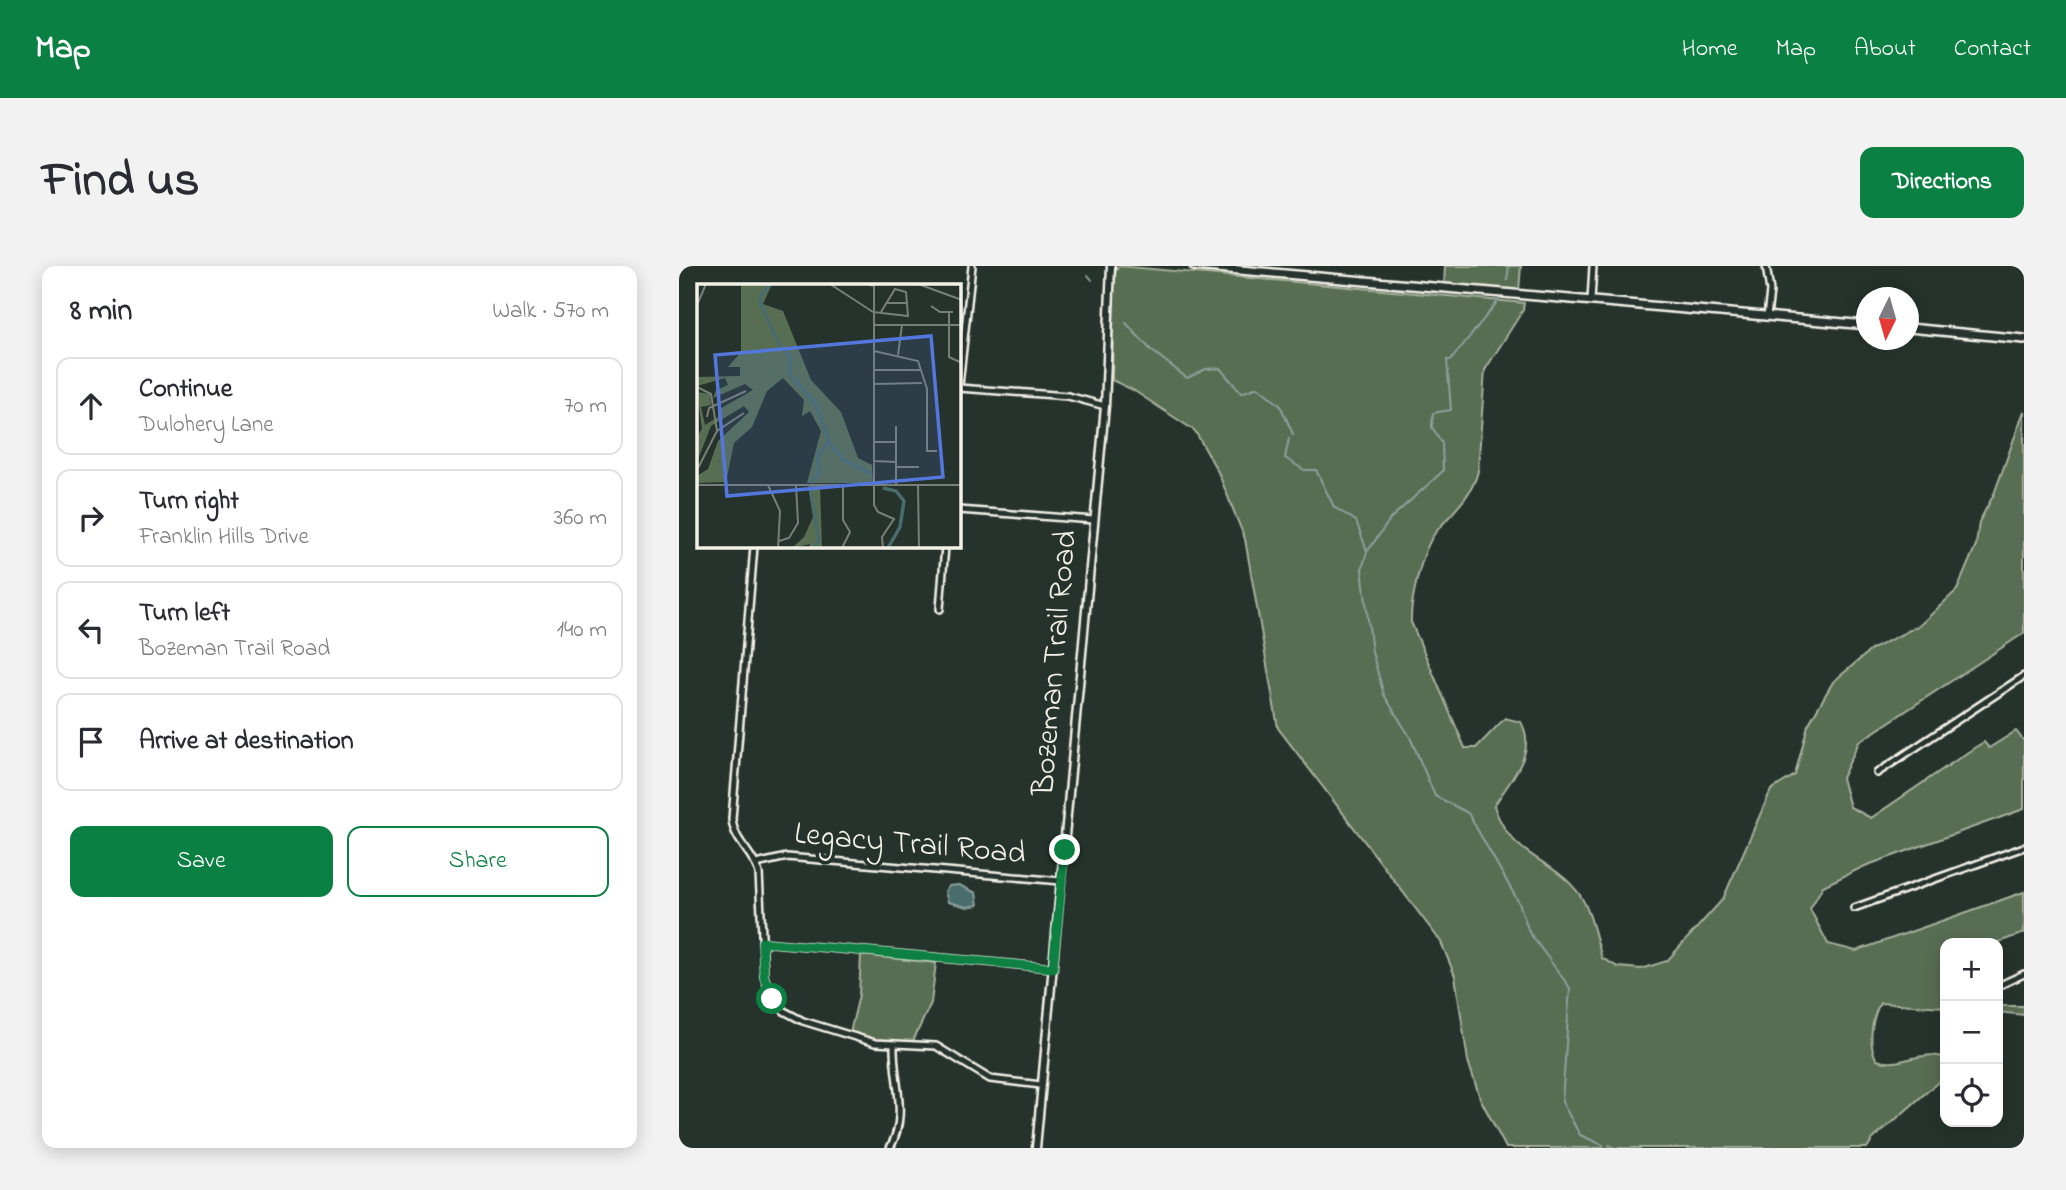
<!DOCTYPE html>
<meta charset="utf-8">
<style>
body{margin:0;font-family:"Indie Flower",sans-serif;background:#f2f2f3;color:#2b2b33}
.controls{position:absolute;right:21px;bottom:21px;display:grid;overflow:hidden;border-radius:14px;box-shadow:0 4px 18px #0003}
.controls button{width:63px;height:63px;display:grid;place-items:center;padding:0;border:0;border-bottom:2px solid #e1e1e2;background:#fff;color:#2b2b33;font:35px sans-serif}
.compass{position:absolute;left:1177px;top:21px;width:63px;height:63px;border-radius:50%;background:#fff;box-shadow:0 4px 18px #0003;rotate:185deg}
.stop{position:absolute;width:21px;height:21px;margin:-16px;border:5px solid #0b8043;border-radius:50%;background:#fff}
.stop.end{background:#0b8043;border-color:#fff;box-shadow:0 2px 7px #0008}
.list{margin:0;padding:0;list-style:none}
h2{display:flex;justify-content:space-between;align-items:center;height:91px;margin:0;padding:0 28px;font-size:30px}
h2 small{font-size:23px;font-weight:400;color:#7c7c81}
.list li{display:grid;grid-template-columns:46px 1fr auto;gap:21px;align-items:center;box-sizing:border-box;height:98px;margin:0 14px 14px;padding:0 14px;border:2px solid #e1e1e2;border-radius:14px}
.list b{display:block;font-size:26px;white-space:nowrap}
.list p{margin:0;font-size:23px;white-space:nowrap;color:#7c7c81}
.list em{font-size:23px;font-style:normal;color:#7c7c81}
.actions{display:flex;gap:14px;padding:21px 28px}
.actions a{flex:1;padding:16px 0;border:2px solid #0b8043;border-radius:14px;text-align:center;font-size:24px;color:#0b8043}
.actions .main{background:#0b8043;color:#fff}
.icon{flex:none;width:38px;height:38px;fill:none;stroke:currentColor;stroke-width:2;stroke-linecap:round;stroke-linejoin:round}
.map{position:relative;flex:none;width:1345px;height:882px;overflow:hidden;border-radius:14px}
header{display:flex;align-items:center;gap:42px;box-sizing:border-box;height:98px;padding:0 35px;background:#0b8043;color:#fff}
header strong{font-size:33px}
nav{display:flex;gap:38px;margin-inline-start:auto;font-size:24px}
.intro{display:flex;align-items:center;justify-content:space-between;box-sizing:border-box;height:168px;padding:0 42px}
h1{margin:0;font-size:49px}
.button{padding:18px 32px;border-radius:14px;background:#0b8043;color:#fff;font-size:24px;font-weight:700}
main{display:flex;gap:42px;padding:0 42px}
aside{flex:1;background:#fff;border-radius:14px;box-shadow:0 4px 18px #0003}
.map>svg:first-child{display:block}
.green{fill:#586e52;stroke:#a6b09d;stroke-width:2}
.water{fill:#486c6c;stroke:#8da19e;stroke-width:2}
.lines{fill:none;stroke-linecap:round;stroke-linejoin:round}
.stream{stroke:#8da19e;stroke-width:2}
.minor-casing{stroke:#f4f1e8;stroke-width:10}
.tertiary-casing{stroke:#f4f1e8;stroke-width:11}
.secondary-casing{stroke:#f4f1e8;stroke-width:12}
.minor{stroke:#26332d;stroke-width:5}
.tertiary{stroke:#26332d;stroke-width:6}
.secondary{stroke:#26332d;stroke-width:7}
.route{stroke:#0b8043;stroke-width:9}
.labels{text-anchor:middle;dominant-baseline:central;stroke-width:7;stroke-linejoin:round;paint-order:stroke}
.street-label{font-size:32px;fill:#f4f1e8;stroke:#26332d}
.inset-river{fill:none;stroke:#486c6c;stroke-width:3.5}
.inset-road{fill:none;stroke:#787f78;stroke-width:2}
.view{fill:#5377dc;fill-opacity:0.15;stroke:#5377dc;stroke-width:3.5}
.inset-edge{fill:none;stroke:#f4f1e8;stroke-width:3.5}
</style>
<header>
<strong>Map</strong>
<nav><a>Home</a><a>Map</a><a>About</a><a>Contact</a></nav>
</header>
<div class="intro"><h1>Find us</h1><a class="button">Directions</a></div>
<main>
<aside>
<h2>8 min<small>Walk · 570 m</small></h2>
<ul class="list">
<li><svg class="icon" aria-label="ahead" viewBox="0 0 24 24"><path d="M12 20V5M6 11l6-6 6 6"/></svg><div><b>Continue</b><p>Dulohery Lane</p></div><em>70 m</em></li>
<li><svg class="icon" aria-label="right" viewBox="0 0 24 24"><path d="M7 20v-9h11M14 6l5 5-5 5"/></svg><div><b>Turn right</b><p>Franklin Hills Drive</p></div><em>360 m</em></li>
<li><svg class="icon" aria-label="left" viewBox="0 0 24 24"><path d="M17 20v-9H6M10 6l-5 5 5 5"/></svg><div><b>Turn left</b><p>Bozeman Trail Road</p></div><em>140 m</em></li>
<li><svg class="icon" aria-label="arrive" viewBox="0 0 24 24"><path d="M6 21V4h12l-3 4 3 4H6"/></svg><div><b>Arrive at destination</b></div></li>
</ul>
<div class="actions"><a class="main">Save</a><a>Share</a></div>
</aside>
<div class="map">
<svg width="1345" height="882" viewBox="0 0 1345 882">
<rect width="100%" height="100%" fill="#26332d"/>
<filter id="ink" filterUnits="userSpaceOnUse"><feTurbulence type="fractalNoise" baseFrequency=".0143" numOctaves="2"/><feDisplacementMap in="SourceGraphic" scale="14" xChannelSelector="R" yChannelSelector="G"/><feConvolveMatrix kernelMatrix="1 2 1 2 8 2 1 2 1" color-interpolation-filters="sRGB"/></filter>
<g filter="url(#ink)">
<g class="green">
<path d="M 440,0 L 845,37 L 844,44 L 806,104 L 799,205 C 793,231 772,247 756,267 C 743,285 731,335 732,356 L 786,482 L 797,482 L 826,452 L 842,456 C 859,486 831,514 815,540 C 833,594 874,591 901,629 C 912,646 917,673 923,692 L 939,701 L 962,703 L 988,695 L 1044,633 L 1092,524 L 1116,509 L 1129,459 L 1154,416 L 1193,383 L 1241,359 L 1278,324 L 1297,279 L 1300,256 L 1315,228 L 1345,145 L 1345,367 L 1180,476 L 1163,512 L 1171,541 L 1192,552 L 1295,482 L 1305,476 L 1310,482 L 1337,465 L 1345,475 L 1345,543 L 1186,600 L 1144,620 L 1131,643 L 1149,678 L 1177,685 L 1345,626 L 1345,667 L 1317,677 L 1266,677 L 1266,741 L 1201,737 C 1193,752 1188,779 1198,794 C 1220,803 1243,782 1266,792 L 1266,810 L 1193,874 L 1188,882 L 827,882 L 801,832 L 789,795 L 776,710 L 762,676 L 599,462 L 566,273 L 539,206 L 516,165 L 454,124 L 433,114 L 435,8 Z"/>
<path d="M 766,0 L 842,0 L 840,25 L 765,19 Z"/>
<path d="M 182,689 L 257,697 L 252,737 L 233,777 L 203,775 L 171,767 L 180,729 Z"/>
<path d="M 1319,740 L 1345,740 L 1345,749 L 1319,746 Z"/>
</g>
<path class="water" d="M 280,619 L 297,627 L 299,639 L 288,641 L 269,636 L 266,625 L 270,620 Z"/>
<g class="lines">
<g class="stream">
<path d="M 409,9 L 413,14"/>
<path d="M 828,14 L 830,0"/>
<path d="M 823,30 L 772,94 L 768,94 L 772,144 L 754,147 L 753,161 L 763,177 L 764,205 L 712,252 L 688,286 L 683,303 L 693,386 L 705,429 L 731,471 L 756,530 L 789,547 L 840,637 L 850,666 L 891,722 L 883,836 L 901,869 L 924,879"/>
<path d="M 447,57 L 472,84 L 508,112 L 527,103 L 541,102 L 562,127 L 579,121 L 601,139 L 614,168"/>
<path d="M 610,172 L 606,192 L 625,204 L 637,204 L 655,241 L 677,255 L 688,285"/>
<path d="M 930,879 L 936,882"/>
</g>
<g class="minor-casing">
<g id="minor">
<path d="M 1087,0 L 1091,25 L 1088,51"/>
<path d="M 912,35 L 914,0"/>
<path d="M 280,119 L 293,0"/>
<path d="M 280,122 L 389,130 L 426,140"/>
<path d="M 280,244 L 415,254"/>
<path d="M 75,280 L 53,553 C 55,576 74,586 80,607 L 85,710 L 93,733 L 105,745 L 124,755 L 196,777 L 257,780 L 311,813 L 362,819"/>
<path d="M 261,343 L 266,280"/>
<path d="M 1198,507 L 1345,410"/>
<path d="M 77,598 L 108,591 L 382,615"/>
<path d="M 1175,642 L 1345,581"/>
<path d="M 83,676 L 374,702"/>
<path d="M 1319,720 L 1345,708"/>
<path d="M 211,882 C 230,847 214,816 215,779"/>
</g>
</g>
<g class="tertiary-casing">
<path id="tertiary" d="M 357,882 L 426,140 L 432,0"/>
</g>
<g class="secondary-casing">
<g id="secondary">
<path d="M 515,0 L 1188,59"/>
<path d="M 1230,62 L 1345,73"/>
</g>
</g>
<use href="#minor" class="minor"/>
<use href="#tertiary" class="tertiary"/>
<use href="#secondary" class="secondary"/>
</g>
</g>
<g class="lines" filter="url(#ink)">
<path class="route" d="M 93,733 L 85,710 L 83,676 L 374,702 L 386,584"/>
</g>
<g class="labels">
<g class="street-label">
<text transform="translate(377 397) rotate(-85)">Bozeman Trail Road</text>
<text transform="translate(231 579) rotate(5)">Legacy Trail Road</text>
</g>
</g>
<g transform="translate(18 18)">
<rect width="264" height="264" fill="#26332d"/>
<path d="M 44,0 L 75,0 L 66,20 L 86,27 L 114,96 L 144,128 L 161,174 L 175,181 L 176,199 L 110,199 L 124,147 L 113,127 L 105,132 L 107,116 L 86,94 L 70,107 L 55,143 L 37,159 L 29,198 L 0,199 L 0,192 L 11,185 L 21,157 L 52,128 L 47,122 L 14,142 L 0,178 L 0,152 L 5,145 L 0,108 L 13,110 L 14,121 L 4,123 L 8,141 L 21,133 L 21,126 L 56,106 L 48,100 L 16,114 L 19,106 L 31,101 L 28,94 L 0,102 L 0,93 L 43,92 L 43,83 L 31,83 L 44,68 ZM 111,201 L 123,201 L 125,264 L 112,264 L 113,260 L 95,264 L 107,253 L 116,233 Z" fill="#586e52"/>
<path class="inset-river" d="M 74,0 L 63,12 L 64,21 L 84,65M 86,65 L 93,72 L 93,90 L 118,119 L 134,162 L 146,174M 145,175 L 174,190M 114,199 L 122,189 L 121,171 L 131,158M 113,203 L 122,257 L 116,264M 186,204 L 199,207 L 207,217 L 203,243 L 191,264"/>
<path class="inset-road" d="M 100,0 L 132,0M 133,0 L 176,28M 169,0 L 177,2 L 177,221 L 181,228 L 197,235 L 185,253 L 186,264M 221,0 L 265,16M 189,19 L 211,19M 0,21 L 9,0M 234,22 L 243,28 L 256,28M 176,28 L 211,32 L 209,8 L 198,5 L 184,28M 252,28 L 252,73 L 265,79M 176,41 L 265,41M 177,67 L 221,77 L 230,105 L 230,167 L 240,167M 201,71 L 205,41M 176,86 L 223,86M 176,100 L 225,99M 0,103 L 14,110 L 20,147M 10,133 L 12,124 L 49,107M 177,158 L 199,158M 176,177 L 200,178M 200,183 L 222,183M 0,186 L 20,147 L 47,129M 0,201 L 265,201M 71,201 L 83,227 L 81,264M 199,201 L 199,142M 221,201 L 222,264M 82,257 L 92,254 L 101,239 L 99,201M 145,264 L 153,248 L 146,236 L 146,201"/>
<path class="view" d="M 234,52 L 246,193 L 30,212 L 18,71 Z"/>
<rect width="264" height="264" class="inset-edge"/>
</g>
</svg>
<div class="controls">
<button>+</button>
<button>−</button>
<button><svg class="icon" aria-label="locate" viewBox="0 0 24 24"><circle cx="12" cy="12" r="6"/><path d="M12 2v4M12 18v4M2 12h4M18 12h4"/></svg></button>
</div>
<svg class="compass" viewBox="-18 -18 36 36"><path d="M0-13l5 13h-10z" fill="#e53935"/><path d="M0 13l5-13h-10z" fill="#7c7c81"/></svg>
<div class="stop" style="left:93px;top:733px"></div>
<div class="stop end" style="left:386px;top:584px"></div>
</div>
</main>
